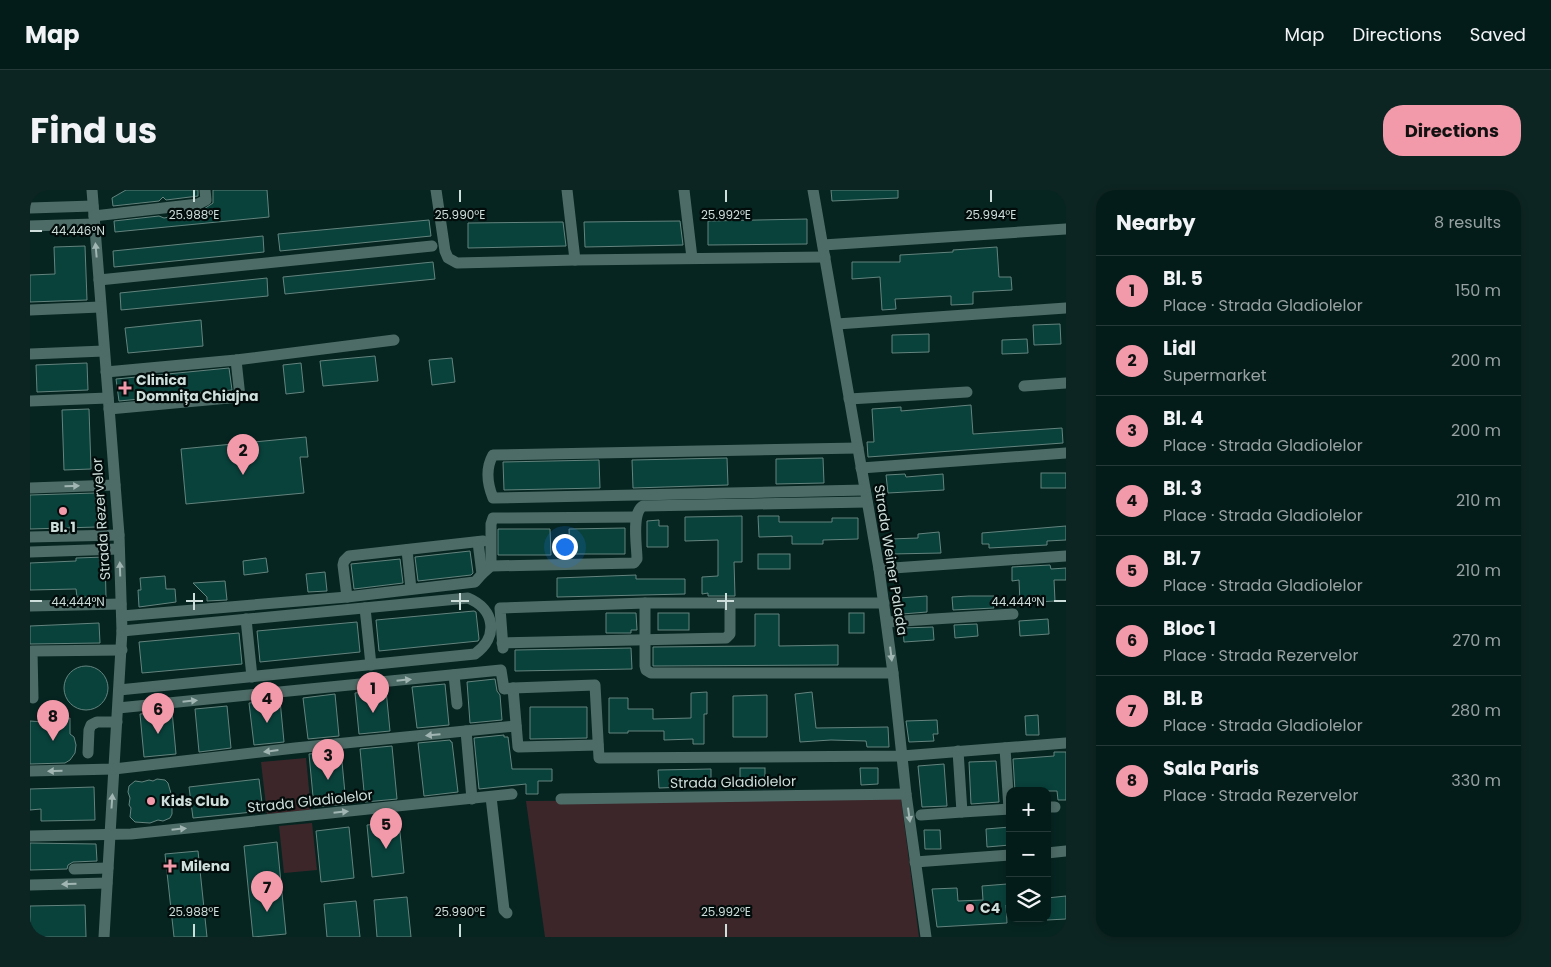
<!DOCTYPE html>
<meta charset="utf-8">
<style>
body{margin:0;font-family:Poppins,sans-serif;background:#0d2522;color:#f1f3f6}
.controls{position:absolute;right:15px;bottom:15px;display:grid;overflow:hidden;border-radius:10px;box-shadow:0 2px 8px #0003}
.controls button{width:45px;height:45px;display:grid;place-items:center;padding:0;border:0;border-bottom:1px solid #253a38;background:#041c19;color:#f1f3f6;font:25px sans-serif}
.you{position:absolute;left:534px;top:356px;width:18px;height:18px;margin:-12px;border:4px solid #fff;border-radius:50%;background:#1a73e8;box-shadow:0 0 0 8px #1a73e833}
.badge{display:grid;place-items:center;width:32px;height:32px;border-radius:50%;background:#f39aaa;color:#111;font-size:16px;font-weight:700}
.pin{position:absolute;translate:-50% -41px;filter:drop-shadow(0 1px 2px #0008)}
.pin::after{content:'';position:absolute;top:26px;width:18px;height:15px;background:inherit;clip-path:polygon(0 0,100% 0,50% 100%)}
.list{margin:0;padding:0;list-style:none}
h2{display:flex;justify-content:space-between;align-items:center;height:65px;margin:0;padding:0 20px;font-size:21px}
h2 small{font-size:16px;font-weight:400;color:#97a1a2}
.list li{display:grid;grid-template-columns:32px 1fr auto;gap:15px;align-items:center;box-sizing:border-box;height:70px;padding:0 20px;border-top:1px solid #253a38}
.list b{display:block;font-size:19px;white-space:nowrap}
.list p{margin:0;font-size:16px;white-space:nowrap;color:#97a1a2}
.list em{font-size:16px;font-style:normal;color:#97a1a2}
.icon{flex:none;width:28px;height:28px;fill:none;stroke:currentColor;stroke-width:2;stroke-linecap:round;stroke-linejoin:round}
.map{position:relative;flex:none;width:1036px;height:747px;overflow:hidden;border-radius:20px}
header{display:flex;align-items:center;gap:30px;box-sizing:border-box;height:70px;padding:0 25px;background:#041c19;border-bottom:1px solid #253a38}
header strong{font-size:24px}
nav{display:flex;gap:28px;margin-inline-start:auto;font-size:18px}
.intro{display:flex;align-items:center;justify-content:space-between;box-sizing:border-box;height:120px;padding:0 30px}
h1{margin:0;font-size:35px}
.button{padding:12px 22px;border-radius:20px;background:#f39aaa;color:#111;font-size:18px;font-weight:700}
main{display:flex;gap:30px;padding:0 30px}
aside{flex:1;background:#041c19;border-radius:20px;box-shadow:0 2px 8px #0003}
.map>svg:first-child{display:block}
.green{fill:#3d262a}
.building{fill:#09413b;stroke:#64847e}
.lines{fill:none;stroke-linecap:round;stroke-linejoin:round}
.minor{stroke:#4e6c67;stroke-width:11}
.oneway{fill:#a1b6b2}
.ticks{fill:none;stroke:#cddedb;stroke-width:2}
.poi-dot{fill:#f39aaa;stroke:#020c0a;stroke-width:2}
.labels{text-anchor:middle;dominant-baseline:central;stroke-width:4.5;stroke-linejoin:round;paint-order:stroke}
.poi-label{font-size:14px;font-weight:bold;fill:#cddedb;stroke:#020c0a;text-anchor:start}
.street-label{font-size:14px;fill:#cddedb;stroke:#020c0a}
.ticks-label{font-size:12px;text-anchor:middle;fill:#cddedb;stroke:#020c0a;stroke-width:4.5;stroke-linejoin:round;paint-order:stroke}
</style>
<header>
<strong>Map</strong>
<nav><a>Map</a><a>Directions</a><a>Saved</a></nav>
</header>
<div class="intro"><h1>Find us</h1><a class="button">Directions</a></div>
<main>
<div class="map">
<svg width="1036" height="747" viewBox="0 0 1036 747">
<rect width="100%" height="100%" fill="#062521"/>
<g class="green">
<path d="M 276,568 L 281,620 L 237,624 L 231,572 Z"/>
<path d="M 871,609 L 889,747 L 515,747 L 496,611 Z"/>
<path d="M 282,633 L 287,680 L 254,683 L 249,636 Z"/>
</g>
<g class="building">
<path d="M 96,0 L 168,0 L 168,6 L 136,10 L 133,7 L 129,11 L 83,16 L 82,8 Z"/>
<path d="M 183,0 L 237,0 L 239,27 L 85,42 L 84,31 L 129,26 L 134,28 L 171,21 L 183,13 Z"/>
<path d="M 801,0 L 868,0 L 868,8 L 802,11 Z"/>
<path d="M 777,29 L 777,54 L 678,55 L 678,31 Z"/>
<path d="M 399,30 L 401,46 L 250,61 L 248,44 Z"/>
<path d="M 650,31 L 653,55 L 555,57 L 554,32 Z"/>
<path d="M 533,32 L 536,56 L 438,58 L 438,33 Z"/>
<path d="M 233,46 L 234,62 L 84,77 L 83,61 Z"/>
<path d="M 55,56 L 57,110 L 0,112 L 0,85 L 25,84 L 24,57 Z"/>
<path d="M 967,57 L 969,87 L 981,87 L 982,100 L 943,102 L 943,114 L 921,115 L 921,106 L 865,109 L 866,119 L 852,120 L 850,87 L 822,89 L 822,72 L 870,72 L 870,65 L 923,62 L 923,60 Z"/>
<path d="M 403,72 L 405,89 L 255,104 L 253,87 Z"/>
<path d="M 237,88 L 238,106 L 91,120 L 90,103 Z"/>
<path d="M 171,130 L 173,156 L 98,163 L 95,138 Z"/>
<path d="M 1030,134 L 1031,154 L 1004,155 L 1003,135 Z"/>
<path d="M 899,144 L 899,162 L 862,163 L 862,145 Z"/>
<path d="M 997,149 L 998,163 L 972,164 L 972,150 Z"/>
<path d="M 345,166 L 348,191 L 293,196 L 290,171 Z"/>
<path d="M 422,168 L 425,192 L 402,195 L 399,170 Z"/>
<path d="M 57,173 L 58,200 L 7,202 L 6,175 Z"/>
<path d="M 271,173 L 274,202 L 256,204 L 253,175 Z"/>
<path d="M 199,178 L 202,200 L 89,211 L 86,189 Z"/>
<path d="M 941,215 L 943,244 L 1032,238 L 1033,253 L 838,267 L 837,252 L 844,252 L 842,219 L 871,217 L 871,221 Z"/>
<path d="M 59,219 L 61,279 L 34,280 L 32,220 Z"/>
<path d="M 276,247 L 278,267 L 270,267 L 274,303 L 156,314 L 151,259 Z"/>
<path d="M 697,268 L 698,295 L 603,298 L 602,270 Z"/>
<path d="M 793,268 L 794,293 L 746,294 L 746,269 Z"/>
<path d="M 569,270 L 570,298 L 474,300 L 473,272 Z"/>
<rect x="1011" y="283" width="25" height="15"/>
<path d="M 875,284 L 876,287 L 913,284 L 914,300 L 858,303 L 856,285 Z"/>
<path d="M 66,303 L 67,337 L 0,339 L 0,305 Z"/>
<path d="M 712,326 L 712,372 L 704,372 L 705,406 L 678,406 L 678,403 L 672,404 L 672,387 L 688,386 L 688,350 L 655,351 L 655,327 Z"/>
<path d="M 728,326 L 749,326 L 749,332 L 802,332 L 802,328 L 828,328 L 828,349 L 793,350 L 793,354 L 762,354 L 762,346 L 729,347 Z"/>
<path d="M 629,330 L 629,336 L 638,336 L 638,357 L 617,357 L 617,331 Z"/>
<path d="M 1036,336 L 1036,350 L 1017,351 L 1017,355 L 959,358 L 959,354 L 952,354 L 952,343 Z"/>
<path d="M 595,338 L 595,364 L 540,364 L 539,339 Z"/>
<path d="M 468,339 L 520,339 L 521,365 L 468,365 Z"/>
<path d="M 909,342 L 911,363 L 861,364 L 860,349 L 888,348 L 888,344 Z"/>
<path d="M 440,361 L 443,383 L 441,385 L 388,391 L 385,367 Z"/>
<rect x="728" y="364" width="32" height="15"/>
<path d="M 75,367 L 76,407 L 47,407 L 46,399 L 0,400 L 0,373 L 46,371 L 46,368 Z"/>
<path d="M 236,368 L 238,382 L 214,385 L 213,371 Z"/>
<path d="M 370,369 L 373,393 L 324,399 L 321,374 Z"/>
<path d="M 1020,375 L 1021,379 L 1036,378 L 1036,390 L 1024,390 L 1025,411 L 990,413 L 989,390 L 982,391 L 982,377 Z"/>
<path d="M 295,382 L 297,401 L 278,402 L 276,384 Z"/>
<path d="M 606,385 L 606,389 L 655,389 L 655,404 L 527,407 L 527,388 Z"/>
<path d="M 135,386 L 136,399 L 145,399 L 146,412 L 109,417 L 108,400 L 111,400 L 110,388 Z"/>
<path d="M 195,391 L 197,410 L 177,411 L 177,407 L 163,393 Z"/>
<path d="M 897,406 L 897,422 L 872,424 L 872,421 L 870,421 L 869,408 Z"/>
<path d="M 939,406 L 964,406 L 964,418 L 923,420 L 922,407 Z"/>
<path d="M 444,421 L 446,422 L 449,449 L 448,451 L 349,461 L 346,430 Z"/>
<path d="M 576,423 L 606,423 L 607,440 L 601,440 L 601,443 L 576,443 Z"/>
<rect x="628" y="423" width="31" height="17"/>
<rect x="819" y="423" width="15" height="20"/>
<path d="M 725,424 L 749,424 L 749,456 L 808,455 L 808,475 L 623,476 L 623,457 L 725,456 Z"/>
<path d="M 1018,429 L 1019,444 L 990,446 L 989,431 Z"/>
<path d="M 327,432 L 330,462 L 230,472 L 227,441 Z"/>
<path d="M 69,433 L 70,453 L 0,454 L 0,436 Z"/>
<path d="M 947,434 L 948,446 L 925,448 L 924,435 Z"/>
<path d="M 903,437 L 904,450 L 874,452 L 873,438 Z"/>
<path d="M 209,443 L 212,474 L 112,483 L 109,452 Z"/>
<path d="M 601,458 L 602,479 L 485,481 L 485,460 Z"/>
<circle cx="56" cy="498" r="22"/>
<path d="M 465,489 L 467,501 L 470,505 L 472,530 L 440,533 L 437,492 Z"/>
<path d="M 415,494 L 419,535 L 387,538 L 382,497 Z"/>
<path d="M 356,500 L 360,541 L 329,544 L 325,503 Z"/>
<path d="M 677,502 L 677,524 L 674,524 L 674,554 L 663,554 L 663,549 L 634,550 L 634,541 L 598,541 L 598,543 L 579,543 L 579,508 L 598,508 L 598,519 L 623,519 L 623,529 L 661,528 L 661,503 Z"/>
<path d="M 782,502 L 786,538 L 858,537 L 859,557 L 837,557 L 836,551 L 801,550 L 770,552 L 765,504 Z"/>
<path d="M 305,504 L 309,546 L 278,549 L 273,508 Z"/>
<path d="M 737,505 L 737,547 L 703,547 L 703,506 Z"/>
<path d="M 250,510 L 254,552 L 224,555 L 219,513 Z"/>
<path d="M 197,516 L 201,558 L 169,562 L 165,519 Z"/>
<path d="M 500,517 L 557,517 L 557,548 L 500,549 Z"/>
<path d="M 142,521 L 146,564 L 114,567 L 110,524 Z"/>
<path d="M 1008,525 L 1009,545 L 996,545 L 995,526 Z"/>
<path d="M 40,528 L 40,544 L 44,547 L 46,555 L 45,563 L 40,570 L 35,573 L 0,574 L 0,531 L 14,532 Z"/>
<path d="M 907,530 L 908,544 L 903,544 L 904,551 L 879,552 L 876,531 Z"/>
<path d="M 474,545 L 474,547 L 478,547 L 482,579 L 522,579 L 522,591 L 508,591 L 508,604 L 496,604 L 496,594 L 449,599 L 444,548 Z"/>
<path d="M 420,550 L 421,552 L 422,552 L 428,602 L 394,606 L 388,553 Z"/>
<path d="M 362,556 L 367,609 L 335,612 L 330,559 Z"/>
<path d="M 311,561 L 316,614 L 284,617 L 279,564 Z"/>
<path d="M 1024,562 L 1036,562 L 1036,610 L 1028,610 L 1027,601 L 985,601 L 983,569 L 1024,566 Z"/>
<path d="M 966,571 L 969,612 L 941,614 L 939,572 Z"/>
<path d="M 914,574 L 917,616 L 892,617 L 888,576 Z"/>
<rect x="710" y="578" width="25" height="18"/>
<path d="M 830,578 L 848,578 L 848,594 L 831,595 Z"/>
<path d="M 681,579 L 681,596 L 629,598 L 628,580 Z"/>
<path d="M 127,589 L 135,590 L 138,593 L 142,607 L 142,624 L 140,628 L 133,631 L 128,630 L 120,633 L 105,632 L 100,627 L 101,618 L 99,615 L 100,608 L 98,602 L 99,596 L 105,591 L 112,592 L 119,590 L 123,591 Z"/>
<path d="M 229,589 L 233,621 L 163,628 L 159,597 Z"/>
<path d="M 64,597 L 65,630 L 11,631 L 11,619 L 0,620 L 0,599 Z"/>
<path d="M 369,632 L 374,683 L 342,687 L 337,635 Z"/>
<path d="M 319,637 L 324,688 L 291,692 L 286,641 Z"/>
<path d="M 980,637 L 980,655 L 957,657 L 956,639 Z"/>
<path d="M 894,640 L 910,640 L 911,659 L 895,659 Z"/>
<path d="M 247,652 L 256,744 L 223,747 L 214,656 Z"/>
<path d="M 0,653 L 66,654 L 67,671 L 43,672 L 38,675 L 37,679 L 0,680 Z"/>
<path d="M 168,661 L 177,747 L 144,747 L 135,664 Z"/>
<path d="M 977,694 L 979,715 L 976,715 L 977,733 L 907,737 L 902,699 L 927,698 L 928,711 L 953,710 L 952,696 Z"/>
<path d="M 1036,706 L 1036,729 L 1017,730 L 1017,708 Z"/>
<path d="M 377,707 L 381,747 L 347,747 L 344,710 Z"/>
<path d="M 326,711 L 330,747 L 297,747 L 294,714 Z"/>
<path d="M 55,715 L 56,747 L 0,747 L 0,716 Z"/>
</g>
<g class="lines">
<g class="minor">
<path d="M 62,0 L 89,345 L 92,441 L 74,747"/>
<path d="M 406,0 L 415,61 L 418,68 L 427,73 L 545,70 L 795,67"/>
<path d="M 537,0 L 545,70"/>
<path d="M 654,0 L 662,68"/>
<path d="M 783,0 L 849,379 L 863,483 L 876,604 L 896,747"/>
<path d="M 0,18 L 63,16"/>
<path d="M 64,26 L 168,14 L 176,10 L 175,0"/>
<path d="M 0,36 L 64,34"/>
<path d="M 793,55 L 1036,39"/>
<path d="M 69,90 L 402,56"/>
<path d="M 0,120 L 70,117"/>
<path d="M 807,134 L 1036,118"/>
<path d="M 0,164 L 74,161"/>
<path d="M 76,182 L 206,170 L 364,150"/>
<path d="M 994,196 L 1036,193"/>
<path d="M 819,209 L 937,202"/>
<path d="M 0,211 L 78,208"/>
<path d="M 79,219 L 210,207 L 206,170"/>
<path d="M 828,258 L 463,265 C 455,279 457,293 463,308 L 835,300"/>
<path d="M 831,278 L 1036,263"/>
<path d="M 0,298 L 85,295"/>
<path d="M 0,347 L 89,345"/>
<path d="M 377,360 L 381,399"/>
<path d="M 0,362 L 89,359"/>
<path d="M 461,376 L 461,334 L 463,328 L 606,327"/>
<path d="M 849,379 L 1036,366"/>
<path d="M 452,384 L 461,376 L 604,373 L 607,369 C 607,356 601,323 613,316 L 837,312"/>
<path d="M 317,407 L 313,375 L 314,371 L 319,366 L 453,351"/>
<path d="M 615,413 L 615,476 L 616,480 L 621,483 L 863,483"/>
<path d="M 0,416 L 91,414"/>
<path d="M 335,418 L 341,475"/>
<path d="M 92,426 L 317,407 L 445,392 L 452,384 L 448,352"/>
<path d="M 216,429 L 222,487"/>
<path d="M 857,432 L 983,424"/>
<path d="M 472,453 L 696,448 L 700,444 L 700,414"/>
<path d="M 473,458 L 470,418 L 615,413 L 854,413"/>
<path d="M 424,485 L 427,514"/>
<path d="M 483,498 L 565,495 L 569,568 L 872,566 L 1036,553"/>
<path d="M 89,500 L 445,464 C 469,447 465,419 438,408 L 92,441"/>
<path d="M 3,508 L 2,461 L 92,460"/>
<path d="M 88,518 L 471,480 L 474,499 L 483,498 L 488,557 L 568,555"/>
<path d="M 436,541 L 442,609"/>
<path d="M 975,558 L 979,619"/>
<path d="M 928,561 L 932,622 L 980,619"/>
<path d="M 58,563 L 59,540 L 61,535 L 67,532 L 87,532"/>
<path d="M 0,581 L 84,579 L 265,558 L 486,536"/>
<path d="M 461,607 L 474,720 L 477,723"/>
<path d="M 531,609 L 876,604"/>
<path d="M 1017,617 L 1025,617"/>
<path d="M 891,625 L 932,622"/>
<path d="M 0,646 L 101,644 L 482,604"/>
<path d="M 1017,663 L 1036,661"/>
<path d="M 885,672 L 980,665"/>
<path d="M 44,679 L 78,678"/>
<path d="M 0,695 L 77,693"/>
</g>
</g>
<defs><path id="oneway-solid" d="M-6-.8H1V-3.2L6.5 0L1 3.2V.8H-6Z" transform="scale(1.25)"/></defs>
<g class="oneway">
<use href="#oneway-solid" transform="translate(66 60) rotate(-95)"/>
<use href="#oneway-solid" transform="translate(42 296) rotate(-2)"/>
<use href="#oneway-solid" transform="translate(90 379) rotate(-92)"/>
<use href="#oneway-solid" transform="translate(861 464) rotate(83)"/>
<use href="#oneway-solid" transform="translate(374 490) rotate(-6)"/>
<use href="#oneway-solid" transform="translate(160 511) rotate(-6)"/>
<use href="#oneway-solid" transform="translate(403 545) rotate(175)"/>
<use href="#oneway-solid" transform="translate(241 561) rotate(173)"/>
<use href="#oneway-solid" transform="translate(25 581) rotate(179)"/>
<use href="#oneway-solid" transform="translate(82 611) rotate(-86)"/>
<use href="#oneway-solid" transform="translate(311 622) rotate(-6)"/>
<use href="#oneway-solid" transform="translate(879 625) rotate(82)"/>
<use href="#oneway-solid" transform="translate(149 639) rotate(-6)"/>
<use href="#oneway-solid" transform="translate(39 694) rotate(178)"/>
</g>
<path class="ticks" d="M 164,0 L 164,12M 430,0 L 430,12M 696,0 L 696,12M 961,0 L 961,12M 0,41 L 12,41M 164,403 L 164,420M 430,403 L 430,420M 696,403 L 696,420M 0,411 L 12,411M 156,411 L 173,411M 421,411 L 439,411M 687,411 L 704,411M 1024,411 L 1036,411M 164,734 L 164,747M 430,734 L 430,747M 696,734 L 696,747"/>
<g class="poi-dot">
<path d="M92.5 190.5h5v5h5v5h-5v5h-5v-5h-5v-5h5z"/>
<circle cx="33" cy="321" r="5"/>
<circle cx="121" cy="611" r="5"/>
<path d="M137.5 668.5h5v5h5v5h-5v5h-5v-5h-5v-5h5z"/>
<circle cx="940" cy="718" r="5"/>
</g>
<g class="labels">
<g class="poi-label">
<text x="106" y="190">Clinica<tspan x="106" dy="16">Domnița Chiajna</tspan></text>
<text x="33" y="337" text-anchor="middle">Bl. 1</text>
<text x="131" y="611">Kids Club</text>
<text x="151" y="676">Milena</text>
<text x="950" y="718">C4</text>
</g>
<g class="street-label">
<text transform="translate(71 329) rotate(-94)">Strada Rezervelor</text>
<text transform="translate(861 370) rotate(81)">Strada Weiner Palada</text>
<text transform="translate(703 592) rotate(-1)">Strada Gladiolelor</text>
<text transform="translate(280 611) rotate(-6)">Strada Gladiolelor</text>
</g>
</g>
<g class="ticks-label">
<text x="164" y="29">25.988°E</text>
<text x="430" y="29">25.990°E</text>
<text x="696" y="29">25.992°E</text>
<text x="961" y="29">25.994°E</text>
<text x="48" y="45">44.446°N</text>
<text x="48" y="416">44.444°N</text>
<text x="988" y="416">44.444°N</text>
<text x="164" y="726">25.988°E</text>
<text x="430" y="726">25.990°E</text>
<text x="696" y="726">25.992°E</text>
</g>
</svg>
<div class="controls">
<button>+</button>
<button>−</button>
<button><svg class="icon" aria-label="layers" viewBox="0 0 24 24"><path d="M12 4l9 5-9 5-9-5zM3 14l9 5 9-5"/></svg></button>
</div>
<div class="you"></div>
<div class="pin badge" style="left:343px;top:523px">1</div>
<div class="pin badge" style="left:213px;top:285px">2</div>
<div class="pin badge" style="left:298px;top:590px">3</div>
<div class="pin badge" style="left:237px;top:533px">4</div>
<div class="pin badge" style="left:356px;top:659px">5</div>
<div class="pin badge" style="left:128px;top:544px">6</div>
<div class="pin badge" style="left:237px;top:722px">7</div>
<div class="pin badge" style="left:23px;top:551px">8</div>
</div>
<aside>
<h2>Nearby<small>8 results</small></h2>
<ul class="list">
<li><span class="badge">1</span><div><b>Bl. 5</b><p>Place · Strada Gladiolelor</p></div><em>150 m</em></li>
<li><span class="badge">2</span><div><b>Lidl</b><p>Supermarket</p></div><em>200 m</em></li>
<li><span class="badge">3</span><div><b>Bl. 4</b><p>Place · Strada Gladiolelor</p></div><em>200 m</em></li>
<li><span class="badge">4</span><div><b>Bl. 3</b><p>Place · Strada Gladiolelor</p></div><em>210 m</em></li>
<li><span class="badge">5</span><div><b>Bl. 7</b><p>Place · Strada Gladiolelor</p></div><em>210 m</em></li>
<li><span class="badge">6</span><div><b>Bloc 1</b><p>Place · Strada Rezervelor</p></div><em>270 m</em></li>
<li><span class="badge">7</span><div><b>Bl. B</b><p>Place · Strada Gladiolelor</p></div><em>280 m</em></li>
<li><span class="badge">8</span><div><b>Sala Paris</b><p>Place · Strada Rezervelor</p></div><em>330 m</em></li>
</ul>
</aside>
</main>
